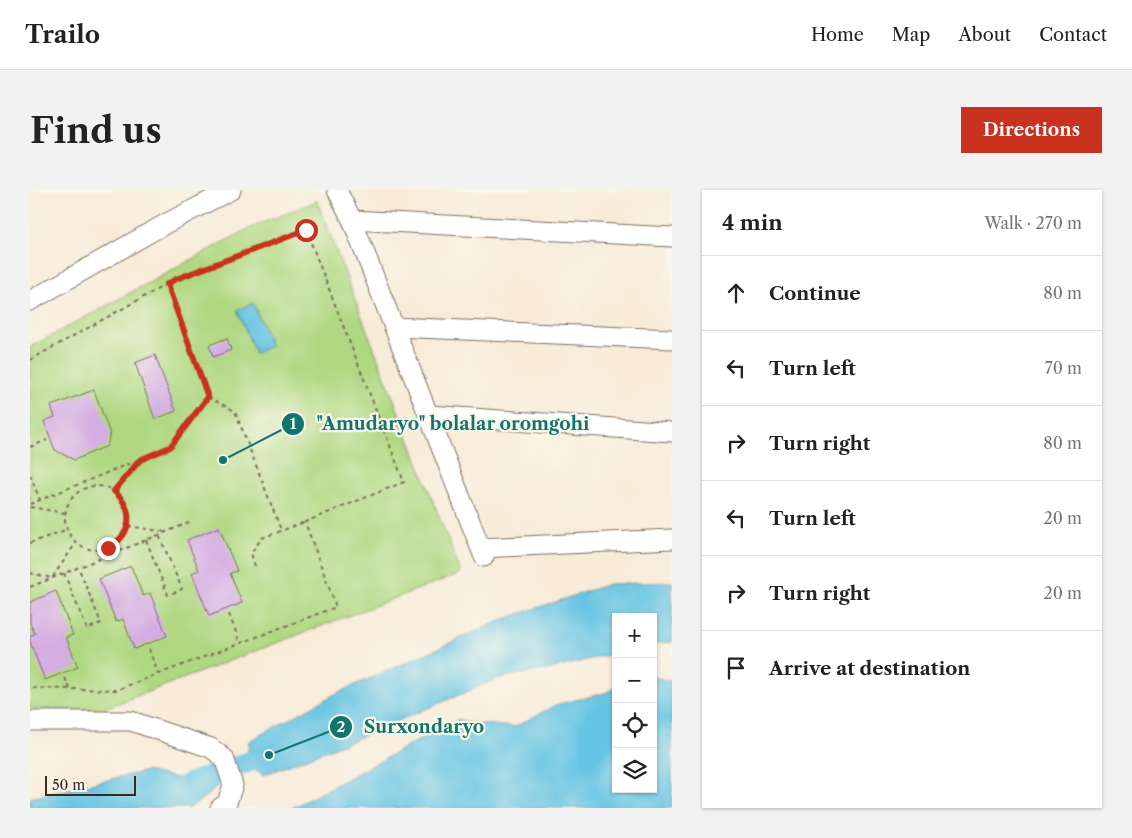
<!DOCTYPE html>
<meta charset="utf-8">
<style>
body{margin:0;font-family:"Libre Caslon Text",serif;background:#f2f2f2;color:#222}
.controls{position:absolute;right:15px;bottom:15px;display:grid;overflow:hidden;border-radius:0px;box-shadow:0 1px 4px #0004}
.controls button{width:45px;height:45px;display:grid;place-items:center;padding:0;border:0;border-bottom:1px solid #e0e0e0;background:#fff;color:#222;font:25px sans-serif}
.scale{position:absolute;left:15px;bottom:12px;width:91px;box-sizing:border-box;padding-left:5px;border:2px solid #3b2a1e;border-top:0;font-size:14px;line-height:18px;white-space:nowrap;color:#3b2a1e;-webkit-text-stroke:4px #fbf7ec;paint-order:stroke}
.stop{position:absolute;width:15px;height:15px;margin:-11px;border:4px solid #c8321e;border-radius:50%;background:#fff}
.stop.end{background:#c8321e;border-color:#fff;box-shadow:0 1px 5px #0008}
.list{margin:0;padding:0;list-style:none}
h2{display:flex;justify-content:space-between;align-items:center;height:65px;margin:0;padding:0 20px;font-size:21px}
h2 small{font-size:16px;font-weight:400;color:#767676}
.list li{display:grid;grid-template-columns:32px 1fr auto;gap:15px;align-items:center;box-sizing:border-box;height:75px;padding:0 20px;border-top:1px solid #e0e0e0}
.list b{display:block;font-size:19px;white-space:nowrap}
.list em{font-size:16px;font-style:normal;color:#767676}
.icon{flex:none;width:28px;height:28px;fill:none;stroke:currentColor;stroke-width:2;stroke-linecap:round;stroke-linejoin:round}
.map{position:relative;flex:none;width:642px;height:618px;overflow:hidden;border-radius:0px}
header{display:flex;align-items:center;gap:30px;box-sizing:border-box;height:70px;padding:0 25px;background:#fff;border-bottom:1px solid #e0e0e0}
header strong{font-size:24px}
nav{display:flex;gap:28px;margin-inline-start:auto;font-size:18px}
.intro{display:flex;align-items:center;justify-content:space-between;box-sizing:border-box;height:120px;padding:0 30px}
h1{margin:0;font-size:35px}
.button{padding:12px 22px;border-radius:0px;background:#c8321e;color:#fff;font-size:18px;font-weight:700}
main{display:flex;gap:30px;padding:0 30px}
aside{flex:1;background:#fff;border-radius:0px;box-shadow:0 1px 4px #0004}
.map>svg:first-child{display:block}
.green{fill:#b0d882;stroke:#768150}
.water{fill:#65c4e3;stroke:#507780}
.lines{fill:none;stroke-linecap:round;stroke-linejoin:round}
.river{stroke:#65c4e3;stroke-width:21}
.building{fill:#d4aee2}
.minor-casing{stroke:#7d6e5f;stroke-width:21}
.path{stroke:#7d6e5f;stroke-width:2;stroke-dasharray:4 4;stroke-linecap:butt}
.minor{stroke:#fff;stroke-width:19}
.route{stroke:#c8321e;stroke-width:6}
.leader{fill:none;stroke:#0f766e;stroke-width:2}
.callout-dot{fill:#0f766e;stroke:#fbf7ec;stroke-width:2}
.mark-label{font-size:15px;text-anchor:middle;font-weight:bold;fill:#fff}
.callout-label{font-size:18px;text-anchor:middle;font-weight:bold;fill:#0f766e;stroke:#fbf7ec;stroke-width:4.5;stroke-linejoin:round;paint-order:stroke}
</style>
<header>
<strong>Trailo</strong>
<nav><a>Home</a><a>Map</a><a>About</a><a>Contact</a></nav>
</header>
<div class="intro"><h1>Find us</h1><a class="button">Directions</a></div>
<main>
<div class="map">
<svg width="642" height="618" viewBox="0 0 642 618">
<rect width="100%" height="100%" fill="#fbf7ec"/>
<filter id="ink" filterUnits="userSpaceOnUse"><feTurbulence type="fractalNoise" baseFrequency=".02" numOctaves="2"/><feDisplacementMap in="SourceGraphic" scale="10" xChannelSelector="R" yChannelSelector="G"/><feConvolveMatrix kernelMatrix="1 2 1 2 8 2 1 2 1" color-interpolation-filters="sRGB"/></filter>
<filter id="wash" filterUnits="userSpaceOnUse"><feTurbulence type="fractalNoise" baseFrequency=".0096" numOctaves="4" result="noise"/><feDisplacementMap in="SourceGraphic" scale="20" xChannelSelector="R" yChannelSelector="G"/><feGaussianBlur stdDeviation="1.12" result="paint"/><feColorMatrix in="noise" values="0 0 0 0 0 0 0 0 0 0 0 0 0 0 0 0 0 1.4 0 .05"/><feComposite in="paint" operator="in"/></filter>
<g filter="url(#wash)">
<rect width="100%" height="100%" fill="#f8ebd8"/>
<path class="green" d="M 287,11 L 431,383 L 73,519 L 0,519 L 0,157 L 220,38 Z"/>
<g class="water">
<path d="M 223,113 L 241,156 L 225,163 L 207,120 Z"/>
<path d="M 642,392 L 642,452 L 623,454 L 623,427 L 586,427 L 586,463 L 521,479 L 469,488 L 323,550 L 233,585 L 217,573 L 219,551 L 307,503 L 474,429 L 579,394 Z"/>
<path d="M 623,487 L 642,491 L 642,618 L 262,618 L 429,529 L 441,533 L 485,537 L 525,515 L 575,503 L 586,497 L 586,599 L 623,599 Z"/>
<path d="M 177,579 L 191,591 L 181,603 L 159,618 L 0,618 L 0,608 L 116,581 L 151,589 Z"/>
</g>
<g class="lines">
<path class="river" d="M 157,594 L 244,563"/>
</g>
<g id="blocks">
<g class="building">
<path d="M 197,148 L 201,160 L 183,167 L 179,155 Z"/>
<path d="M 125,165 L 146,221 L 125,229 L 105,173 Z"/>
<path d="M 64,200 L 80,244 L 77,256 L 44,270 L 25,260 L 14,231 L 25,227 L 21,216 Z"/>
<path d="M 189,337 L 207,381 L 200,383 L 212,413 L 179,426 L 162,383 L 169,380 L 157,350 Z"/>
<path d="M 101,376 L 113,406 L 120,403 L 137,446 L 104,459 L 93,429 L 86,432 L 69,389 Z"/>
<path d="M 26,401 L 43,445 L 36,447 L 48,477 L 15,490 L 0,452 L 0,446 L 5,444 L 0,433 L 0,412 Z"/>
</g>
</g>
</g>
<g filter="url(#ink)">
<use href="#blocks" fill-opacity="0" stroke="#7d6e5f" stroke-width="1"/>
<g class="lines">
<g class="minor-casing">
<g id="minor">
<path d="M 307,0 L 322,30 L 454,367"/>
<path d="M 322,30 L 642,47"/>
<path d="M 0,111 L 135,34 L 201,0"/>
<path d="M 364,137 L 642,149"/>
<path d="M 399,225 L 642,242"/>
<path d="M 451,358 L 642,349"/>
<path d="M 0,531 L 101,531 L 181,558 L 194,568 L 203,595 L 197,613 L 190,618"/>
</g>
</g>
<g class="path">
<path d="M 0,170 L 146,89 L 276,40 L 374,292 L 275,332 L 306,417 L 86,500 L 0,498"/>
<path d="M 178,207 L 205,221 L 251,340"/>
<path d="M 0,257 L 17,250"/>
<path d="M 0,285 L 10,310"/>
<circle cx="67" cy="328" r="32"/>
<path d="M 84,301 L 109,270"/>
<path d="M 0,314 L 140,257 L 178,207 L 137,94"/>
<path d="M 0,317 L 35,323"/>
<path d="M 98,336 L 137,342"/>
<path d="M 116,350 L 138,405 L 152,399 L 129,345"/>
<path d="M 0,353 L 38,339"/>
<path d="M 225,376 L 221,363 L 232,348 L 275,332"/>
<path d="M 0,383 L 22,388 L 46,353"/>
<path d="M 34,383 L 57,439 L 71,433 L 49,379"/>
<path d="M 0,397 L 163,331"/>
<path d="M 199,424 L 210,453"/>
<path d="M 119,459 L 128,484"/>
<path d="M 35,488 L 40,499"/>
</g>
<use href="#minor" class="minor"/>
</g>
</g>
<g class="lines" filter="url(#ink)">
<path class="route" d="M 78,358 C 103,344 105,320 84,301 L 110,270 L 140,257 L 178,207 L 137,94 L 146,89 L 276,40"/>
</g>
<path class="leader" d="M193 270L263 234M239 565L311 537"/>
<g class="callout-dot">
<circle cx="193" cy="270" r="5"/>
<circle cx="239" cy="565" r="5"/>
<circle cx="263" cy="234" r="12"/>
<circle cx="311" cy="537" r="12"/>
</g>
<g class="mark-label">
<text x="263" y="239">1</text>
<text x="311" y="542">2</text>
</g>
<g class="callout-label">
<text x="423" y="240">"Amudaryo" bolalar oromgohi</text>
<text x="394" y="543">Surxondaryo</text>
</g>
</svg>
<div class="controls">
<button>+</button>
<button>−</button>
<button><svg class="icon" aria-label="locate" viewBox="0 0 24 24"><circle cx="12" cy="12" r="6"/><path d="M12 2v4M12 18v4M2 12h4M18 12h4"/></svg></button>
<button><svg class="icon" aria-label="layers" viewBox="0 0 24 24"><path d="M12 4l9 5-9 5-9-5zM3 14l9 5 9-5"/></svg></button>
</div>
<div class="scale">50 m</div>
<div class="stop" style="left:276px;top:40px"></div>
<div class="stop end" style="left:78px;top:358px"></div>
</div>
<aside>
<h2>4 min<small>Walk · 270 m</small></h2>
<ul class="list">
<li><svg class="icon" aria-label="ahead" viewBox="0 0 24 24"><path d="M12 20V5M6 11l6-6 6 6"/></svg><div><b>Continue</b></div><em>80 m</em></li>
<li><svg class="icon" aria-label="left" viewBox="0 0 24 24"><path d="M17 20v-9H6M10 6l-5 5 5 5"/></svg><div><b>Turn left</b></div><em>70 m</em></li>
<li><svg class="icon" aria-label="right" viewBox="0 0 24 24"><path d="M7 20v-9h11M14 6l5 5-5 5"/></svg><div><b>Turn right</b></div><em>80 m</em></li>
<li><svg class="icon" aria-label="left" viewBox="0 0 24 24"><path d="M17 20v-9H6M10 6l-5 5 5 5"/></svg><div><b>Turn left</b></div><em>20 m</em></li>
<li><svg class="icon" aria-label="right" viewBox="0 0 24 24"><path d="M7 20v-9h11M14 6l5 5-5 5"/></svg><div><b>Turn right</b></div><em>20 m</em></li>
<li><svg class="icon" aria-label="arrive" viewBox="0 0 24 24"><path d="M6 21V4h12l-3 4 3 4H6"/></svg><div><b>Arrive at destination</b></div></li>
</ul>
</aside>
</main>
